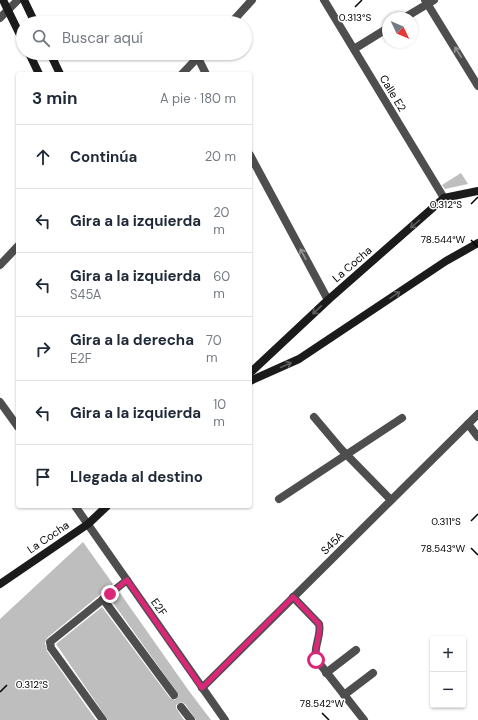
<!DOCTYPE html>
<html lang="es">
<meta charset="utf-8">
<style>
body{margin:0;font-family:"DM Sans",sans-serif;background:#f2f2f3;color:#1f2937}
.controls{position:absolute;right:12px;bottom:12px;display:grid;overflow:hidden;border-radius:4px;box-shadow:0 1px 3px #0004}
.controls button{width:36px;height:36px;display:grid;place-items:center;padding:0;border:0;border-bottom:1px solid #e0e1e3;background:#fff;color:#1f2937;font:20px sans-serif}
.compass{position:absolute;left:382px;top:12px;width:36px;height:36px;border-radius:50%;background:#fff;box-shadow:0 1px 3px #0004;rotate:134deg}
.stop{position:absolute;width:12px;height:12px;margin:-9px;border:3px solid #db2777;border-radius:50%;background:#fff}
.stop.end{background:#db2777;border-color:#fff;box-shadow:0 1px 4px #0008}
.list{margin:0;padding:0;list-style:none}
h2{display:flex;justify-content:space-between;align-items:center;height:52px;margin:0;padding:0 16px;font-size:17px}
h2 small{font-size:13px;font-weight:400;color:#747a83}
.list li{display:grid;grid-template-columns:26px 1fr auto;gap:12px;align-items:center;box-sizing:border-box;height:64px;padding:0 16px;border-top:1px solid #e0e1e3}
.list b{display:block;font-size:15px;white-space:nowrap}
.list p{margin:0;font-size:13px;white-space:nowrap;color:#747a83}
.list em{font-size:13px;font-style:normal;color:#747a83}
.icon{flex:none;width:22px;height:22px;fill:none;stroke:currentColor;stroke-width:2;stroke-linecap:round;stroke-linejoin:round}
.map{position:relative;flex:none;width:478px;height:720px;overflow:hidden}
.search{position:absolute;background:#fff;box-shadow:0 1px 3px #0004;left:16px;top:16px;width:236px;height:44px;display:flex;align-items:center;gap:10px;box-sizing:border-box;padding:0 14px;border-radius:22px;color:#747a83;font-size:15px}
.panel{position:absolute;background:#fff;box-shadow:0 1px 3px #0004;left:16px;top:72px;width:236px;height:436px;border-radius:4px}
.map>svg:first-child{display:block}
.building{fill:#bebebe}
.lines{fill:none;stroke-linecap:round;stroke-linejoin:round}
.lane{stroke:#4e4e4e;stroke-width:8}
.street{stroke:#4e4e4e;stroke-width:8}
.secondary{stroke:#1b1b1b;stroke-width:8}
.oneway{stroke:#959595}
.oneway2{stroke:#5f5f5f}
.route{stroke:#db2777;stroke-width:5}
.ticks{fill:none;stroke:#000;stroke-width:1.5}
.labels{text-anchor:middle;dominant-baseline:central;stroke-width:3;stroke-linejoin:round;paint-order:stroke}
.street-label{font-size:11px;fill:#000;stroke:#fff}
.ticks-label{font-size:10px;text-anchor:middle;fill:#000;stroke:#fff;stroke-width:3;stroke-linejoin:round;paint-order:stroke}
</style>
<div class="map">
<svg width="478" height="720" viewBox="0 0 478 720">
<rect width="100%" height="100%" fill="#fff"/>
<g class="building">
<path d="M 461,173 L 468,184 L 445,189 L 442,185 Z"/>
<path d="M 83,542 L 113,584 L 47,638 L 45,643 L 47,651 L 96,720 L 0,720 L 0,619 Z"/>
<path d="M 120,593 L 189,691 L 211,720 L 196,720 L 185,704 L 181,702 L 176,705 L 176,708 L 184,720 L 108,720 L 56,644 L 102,607 L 170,698 L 175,700 L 179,695 L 111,600 Z"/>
</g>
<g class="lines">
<g class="lane">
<path d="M 314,417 L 341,449 L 391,500"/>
<path d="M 279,499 L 402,418"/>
<path d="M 293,597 L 319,624 C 322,635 313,647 316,659 L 364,720"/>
<path d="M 103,599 L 174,695"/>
<path d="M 326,673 L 356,650"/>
<path d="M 344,695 L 373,673"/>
<path d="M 181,707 L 191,720"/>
<path d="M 103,720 L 51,648 L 50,642 L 127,580"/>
</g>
<g class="street">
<path d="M 324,0 L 444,198"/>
<path d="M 425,0 L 478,86"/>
<path d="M 0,18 L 18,0"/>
<path d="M 404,18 L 434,0"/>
<path d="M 231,23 L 252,0"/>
<path d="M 354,49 L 388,28"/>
<path d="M 198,58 L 206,74"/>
<path d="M 182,74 L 202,53"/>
<path d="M 250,155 L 328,300"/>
<path d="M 0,265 L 18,246"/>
<path d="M 0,402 L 18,427"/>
<path d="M 468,424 L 478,437"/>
<path d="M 75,506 L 225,720"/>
<path d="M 202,688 L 478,414"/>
</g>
<g class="secondary">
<path d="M 3,0 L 23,41"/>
<path d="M 24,0 L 35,23"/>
<path d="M 29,53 L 39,74"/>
<path d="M 50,53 L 60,74"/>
<path d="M 250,373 L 328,300 L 444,198 L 478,191"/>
<path d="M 250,381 L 299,359 L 446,261 L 478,243"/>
<path d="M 0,584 L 88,524 L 107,506"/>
</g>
</g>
<defs><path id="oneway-shaft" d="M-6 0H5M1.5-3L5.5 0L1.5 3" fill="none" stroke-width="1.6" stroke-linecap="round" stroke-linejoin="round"/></defs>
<g class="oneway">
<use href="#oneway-shaft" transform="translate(458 52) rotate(-122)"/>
<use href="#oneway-shaft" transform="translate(303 254) rotate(-118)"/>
</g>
<g class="oneway2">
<use href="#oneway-shaft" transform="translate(415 224) rotate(139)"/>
<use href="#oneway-shaft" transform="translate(395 295) rotate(-34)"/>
<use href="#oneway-shaft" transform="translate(317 310) rotate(137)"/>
<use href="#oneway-shaft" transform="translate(286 365) rotate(-24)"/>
</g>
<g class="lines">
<path class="route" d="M 110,594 L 127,580 L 202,688 L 293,597 L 319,624 C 322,635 313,647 316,660"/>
</g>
<path class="ticks" d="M 355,7 L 362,0M 471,204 L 478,197M 471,240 L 478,247M 471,521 L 478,514M 471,548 L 478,555M 0,692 L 7,685M 322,713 L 329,720"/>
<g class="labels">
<g class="street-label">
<text transform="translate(393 93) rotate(59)">Calle E2</text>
<text transform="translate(352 264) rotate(-41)">La Cocha</text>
<text transform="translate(48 537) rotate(-34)">La Cocha</text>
<text transform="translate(332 543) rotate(-45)">S45A</text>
<text transform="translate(159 607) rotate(55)">E2F</text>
</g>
</g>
<g class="ticks-label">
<text x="355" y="21">0.313°S</text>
<text x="446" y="208">0.312°S</text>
<text x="443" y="243">78.544°W</text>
<text x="446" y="525">0.311°S</text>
<text x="443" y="552">78.543°W</text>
<text x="32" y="688">0.312°S</text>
<text x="322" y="707">78.542°W</text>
</g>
</svg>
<div class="controls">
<button>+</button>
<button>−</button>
</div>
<svg class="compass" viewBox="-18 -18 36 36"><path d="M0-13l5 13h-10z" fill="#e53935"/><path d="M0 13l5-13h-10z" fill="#747a83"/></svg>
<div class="stop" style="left:316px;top:660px"></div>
<div class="stop end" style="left:110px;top:594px"></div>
<div class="search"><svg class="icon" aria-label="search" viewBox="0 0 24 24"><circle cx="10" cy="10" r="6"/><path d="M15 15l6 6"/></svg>Buscar aquí</div>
<section class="panel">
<h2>3 min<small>A pie · 180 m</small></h2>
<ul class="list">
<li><svg class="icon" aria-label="ahead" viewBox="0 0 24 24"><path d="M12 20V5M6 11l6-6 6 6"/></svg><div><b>Continúa</b></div><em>20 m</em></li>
<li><svg class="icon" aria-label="left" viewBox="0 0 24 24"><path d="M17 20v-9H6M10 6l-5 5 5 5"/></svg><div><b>Gira a la izquierda</b></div><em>20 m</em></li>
<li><svg class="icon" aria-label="left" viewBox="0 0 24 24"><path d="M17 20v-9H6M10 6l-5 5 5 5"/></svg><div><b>Gira a la izquierda</b><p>S45A</p></div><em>60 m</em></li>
<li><svg class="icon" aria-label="right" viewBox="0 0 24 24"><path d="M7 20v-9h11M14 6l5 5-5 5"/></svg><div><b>Gira a la derecha</b><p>E2F</p></div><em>70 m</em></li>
<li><svg class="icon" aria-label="left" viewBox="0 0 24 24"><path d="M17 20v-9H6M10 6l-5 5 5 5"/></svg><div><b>Gira a la izquierda</b></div><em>10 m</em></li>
<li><svg class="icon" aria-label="arrive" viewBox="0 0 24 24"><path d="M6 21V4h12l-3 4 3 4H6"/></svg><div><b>Llegada al destino</b></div></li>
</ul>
</section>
</div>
